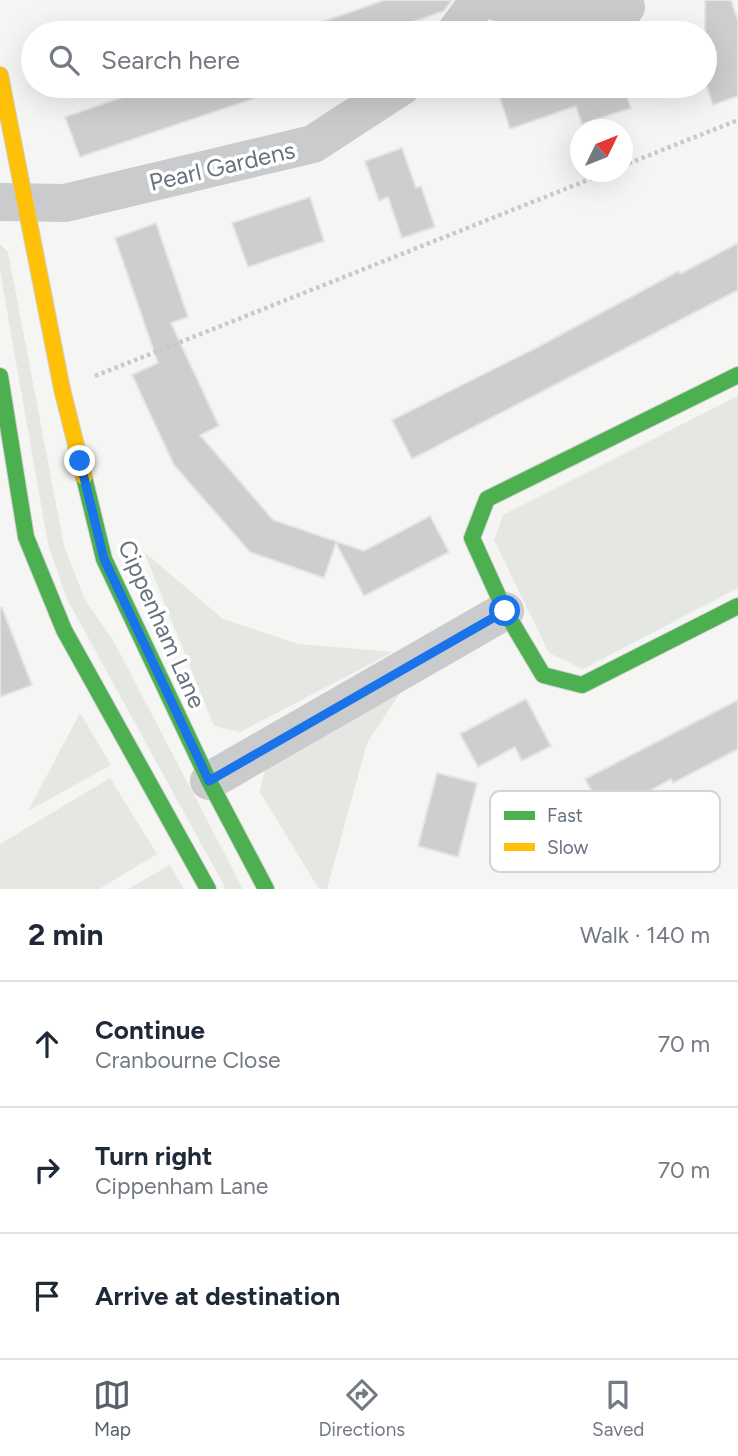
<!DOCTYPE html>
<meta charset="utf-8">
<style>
body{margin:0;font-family:Figtree,sans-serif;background:#f6f6f7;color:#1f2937}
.compass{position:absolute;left:570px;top:119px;width:63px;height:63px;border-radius:50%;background:#fff;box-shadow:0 7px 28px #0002;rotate:47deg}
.stop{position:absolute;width:21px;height:21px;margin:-16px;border:5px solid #1a73e8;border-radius:50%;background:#fff}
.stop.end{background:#1a73e8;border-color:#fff;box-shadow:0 2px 7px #0008}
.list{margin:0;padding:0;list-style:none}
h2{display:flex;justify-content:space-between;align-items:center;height:91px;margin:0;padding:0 28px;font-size:30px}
h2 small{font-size:23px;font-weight:400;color:#747a83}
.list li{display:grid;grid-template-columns:46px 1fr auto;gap:21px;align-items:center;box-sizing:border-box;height:126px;padding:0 28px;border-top:2px solid #e0e1e3}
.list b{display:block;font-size:26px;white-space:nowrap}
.list p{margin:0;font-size:23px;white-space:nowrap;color:#747a83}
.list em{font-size:23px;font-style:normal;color:#747a83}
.icon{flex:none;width:38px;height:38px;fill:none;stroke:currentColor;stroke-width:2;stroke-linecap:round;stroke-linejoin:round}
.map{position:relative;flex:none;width:738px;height:889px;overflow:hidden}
.search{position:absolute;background:#fff;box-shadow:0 7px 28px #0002;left:21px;right:21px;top:21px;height:77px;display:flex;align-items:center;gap:18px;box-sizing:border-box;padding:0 24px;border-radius:38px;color:#747a83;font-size:26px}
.sheet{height:469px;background:#fff}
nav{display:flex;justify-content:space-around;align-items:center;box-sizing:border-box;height:98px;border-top:2px solid #e0e1e3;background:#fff;font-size:19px;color:#747a83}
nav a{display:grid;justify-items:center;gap:4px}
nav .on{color:#565f6a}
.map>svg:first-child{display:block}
.green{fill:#e4e7e2}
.building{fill:#cdcecf;stroke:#e4e4e4;stroke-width:2}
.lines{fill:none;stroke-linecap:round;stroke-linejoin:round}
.fast-casing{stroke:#d1d1d2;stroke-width:18}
.slow-casing{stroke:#d1d1d2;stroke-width:18}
.path{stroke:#c8c9ca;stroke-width:4.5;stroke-dasharray:3.5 3.5;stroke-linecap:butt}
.street{stroke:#cacbcd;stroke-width:38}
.fast{stroke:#4caf50;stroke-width:16}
.slow{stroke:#ffc107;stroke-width:16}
.route{stroke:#1a73e8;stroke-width:9}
.labels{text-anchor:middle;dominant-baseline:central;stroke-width:7;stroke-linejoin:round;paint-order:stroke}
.street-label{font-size:24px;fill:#677381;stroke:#fff}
.key{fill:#fff;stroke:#d1d5d9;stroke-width:2}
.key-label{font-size:19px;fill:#677381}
</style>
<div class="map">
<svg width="738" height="889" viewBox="0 0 738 889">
<rect width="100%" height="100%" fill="#f5f5f4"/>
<g class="green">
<path d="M 0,244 L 8,252 L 64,546 L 85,600 L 114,642 L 243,889 L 226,889 L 67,599 L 48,544 L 0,271 Z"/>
<path d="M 738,396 L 738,588 L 583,669 L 549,653 L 494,540 L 503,515 Z"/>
<path d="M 144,552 L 223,619 L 298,644 L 393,652 L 240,732 L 214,726 Z"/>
<path d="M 406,684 L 367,743 L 327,889 L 319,889 L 260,792 L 267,760 Z"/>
<path d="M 80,713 L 111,765 L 28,811 Z"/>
<path d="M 110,778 L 157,854 L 99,889 L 0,889 L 0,844 Z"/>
<path d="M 170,865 L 184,889 L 128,889 Z"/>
</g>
<g class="building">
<path d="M 385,0 L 452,0 L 444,11 L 398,27 L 401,33 L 303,33 L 302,29 Z"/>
<path d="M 705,0 L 731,0 L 738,21 L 738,96 L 713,105 L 705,81 Z"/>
<path d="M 155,86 L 275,86 L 276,91 L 80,157 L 65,117 Z"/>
<path d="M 517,86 L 623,86 L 631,108 L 582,124 L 576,106 L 510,129 L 498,92 Z"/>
<path d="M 402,148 L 416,188 L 421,186 L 435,227 L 402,238 L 388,197 L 379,201 L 365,161 Z"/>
<path d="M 310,197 L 324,241 L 248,267 L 232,223 Z"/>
<path d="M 156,223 L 188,317 L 171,323 L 219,426 L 200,435 L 273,520 L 364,551 L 430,516 L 449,552 L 364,596 L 336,543 L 324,578 L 250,552 L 174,465 L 132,375 L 158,363 L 115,238 Z"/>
<path d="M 738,243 L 738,290 L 412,459 L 392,420 L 536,348 L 679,271 L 680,274 Z"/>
<path d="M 0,608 L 2,608 L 32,685 L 0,697 Z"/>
<path d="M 526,699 L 551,746 L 522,761 L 515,747 L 478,767 L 460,734 Z"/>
<path d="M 738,700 L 738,749 L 673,783 L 671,779 L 605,815 L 585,779 Z"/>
<path d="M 437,773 L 477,783 L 458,857 L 418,846 Z"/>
</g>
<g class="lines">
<g class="fast-casing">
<g id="fast">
<path d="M 738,375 L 487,499 L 472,538 L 505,611 L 543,675 L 582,685 L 738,606"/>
<path d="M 0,376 L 26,537 L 64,630 L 208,889"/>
<path d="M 84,477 L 104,559 L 209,781 L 266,889"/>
</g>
</g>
<g class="slow-casing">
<path id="slow" d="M 0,75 L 62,389 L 84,477"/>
</g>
<g class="path">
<path d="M 622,166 L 738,120"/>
<path d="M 95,376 L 608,172"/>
</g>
<g class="street">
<path d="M 490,0 L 556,19 L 626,7"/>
<path d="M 455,33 L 479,0"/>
<path d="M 0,202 L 65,203 L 313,144 L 402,86"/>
<path d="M 209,781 L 505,611"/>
</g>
<use href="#fast" class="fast"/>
<use href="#slow" class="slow"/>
</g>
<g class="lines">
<path class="route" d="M 80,461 L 104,559 L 209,781 L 505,611"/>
</g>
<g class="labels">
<g class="street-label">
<text transform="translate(222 166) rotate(-13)">Pearl Gardens</text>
<text transform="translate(162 624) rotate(66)">Cippenham Lane</text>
</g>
</g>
<rect x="490" y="791" width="230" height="81" rx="10" class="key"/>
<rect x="504" y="811" width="31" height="9" fill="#4caf50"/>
<rect x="504" y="843" width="31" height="8" fill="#ffc107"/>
<g class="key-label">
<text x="547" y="822">Fast</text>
<text x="547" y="854">Slow</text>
</g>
</svg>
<svg class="compass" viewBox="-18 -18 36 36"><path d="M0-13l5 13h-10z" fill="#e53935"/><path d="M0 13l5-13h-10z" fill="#747a83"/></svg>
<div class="stop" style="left:505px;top:611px"></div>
<div class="stop end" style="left:80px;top:461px"></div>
<div class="search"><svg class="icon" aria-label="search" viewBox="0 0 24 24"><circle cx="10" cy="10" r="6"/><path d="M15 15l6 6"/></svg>Search here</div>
</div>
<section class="sheet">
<h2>2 min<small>Walk · 140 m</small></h2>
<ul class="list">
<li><svg class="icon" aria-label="ahead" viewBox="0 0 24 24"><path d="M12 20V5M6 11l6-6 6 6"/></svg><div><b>Continue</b><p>Cranbourne Close</p></div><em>70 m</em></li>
<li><svg class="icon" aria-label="right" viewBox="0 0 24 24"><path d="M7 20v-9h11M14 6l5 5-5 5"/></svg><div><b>Turn right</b><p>Cippenham Lane</p></div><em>70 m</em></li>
<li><svg class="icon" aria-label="arrive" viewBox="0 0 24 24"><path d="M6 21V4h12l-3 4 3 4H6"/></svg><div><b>Arrive at destination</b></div></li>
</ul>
</section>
<nav>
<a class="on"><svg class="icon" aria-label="map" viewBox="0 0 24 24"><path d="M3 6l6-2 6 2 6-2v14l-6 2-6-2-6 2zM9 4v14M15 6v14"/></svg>Map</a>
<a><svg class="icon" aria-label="directions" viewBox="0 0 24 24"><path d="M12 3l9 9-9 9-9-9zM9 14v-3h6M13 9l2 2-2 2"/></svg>Directions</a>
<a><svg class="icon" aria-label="saved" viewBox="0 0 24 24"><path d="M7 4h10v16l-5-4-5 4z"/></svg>Saved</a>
</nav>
